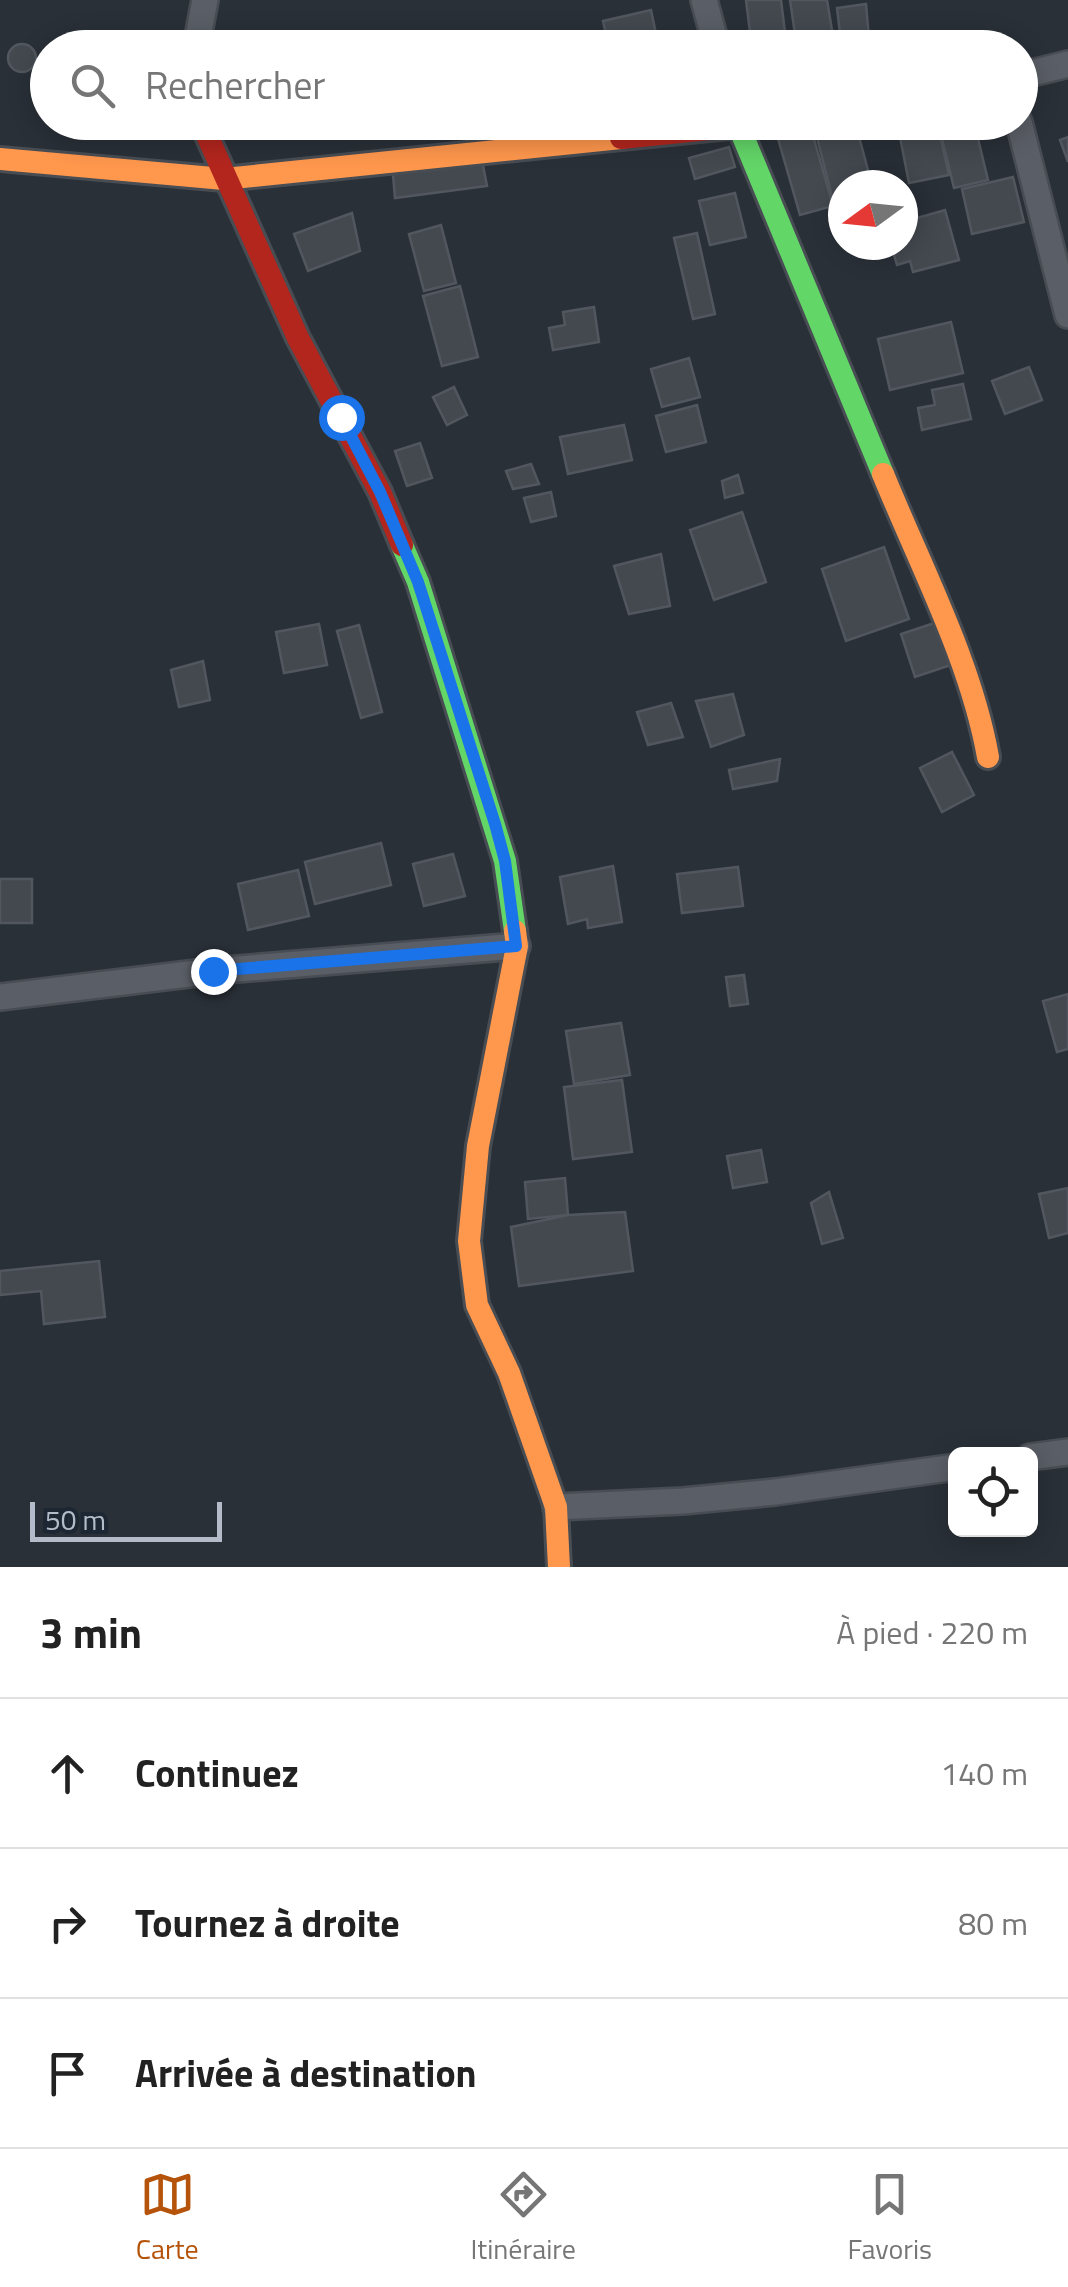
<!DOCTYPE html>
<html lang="fr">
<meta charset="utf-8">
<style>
body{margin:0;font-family:"Titillium Web",sans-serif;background:#f6f6f6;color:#222}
.controls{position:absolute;right:30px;bottom:30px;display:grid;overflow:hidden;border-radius:15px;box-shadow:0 5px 25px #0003}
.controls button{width:90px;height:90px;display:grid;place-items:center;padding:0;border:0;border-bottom:2px solid #e0e0e0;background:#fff;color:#222;font:50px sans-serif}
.compass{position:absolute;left:828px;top:170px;width:90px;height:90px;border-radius:50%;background:#fff;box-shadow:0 5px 25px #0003;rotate:255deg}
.scale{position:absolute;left:30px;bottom:25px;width:192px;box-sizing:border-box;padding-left:10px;border:5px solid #b4bcc9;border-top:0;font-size:28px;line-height:35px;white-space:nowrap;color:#b4bcc9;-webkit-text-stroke:8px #1d2633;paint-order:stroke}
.stop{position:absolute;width:30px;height:30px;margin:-22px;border:8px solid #1a73e8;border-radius:50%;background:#fff}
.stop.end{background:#1a73e8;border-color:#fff;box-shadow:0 2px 10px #0008}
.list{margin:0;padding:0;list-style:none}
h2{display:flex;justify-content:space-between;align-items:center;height:130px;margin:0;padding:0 40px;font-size:42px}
h2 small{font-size:32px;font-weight:400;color:#767676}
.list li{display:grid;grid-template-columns:65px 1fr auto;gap:30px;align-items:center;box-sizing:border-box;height:150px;padding:0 40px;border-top:2px solid #e0e0e0}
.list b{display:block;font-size:38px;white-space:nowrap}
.list em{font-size:32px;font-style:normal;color:#767676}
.icon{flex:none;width:55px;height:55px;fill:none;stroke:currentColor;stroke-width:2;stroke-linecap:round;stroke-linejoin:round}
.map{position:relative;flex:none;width:1068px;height:1567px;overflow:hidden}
.search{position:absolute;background:#fff;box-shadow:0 5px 25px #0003;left:30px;right:30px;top:30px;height:110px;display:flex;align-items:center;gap:25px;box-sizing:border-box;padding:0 35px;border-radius:55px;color:#767676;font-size:38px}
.sheet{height:580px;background:#fff}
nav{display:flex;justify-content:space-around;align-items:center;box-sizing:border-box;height:140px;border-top:2px solid #e0e0e0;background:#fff;font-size:28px;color:#767676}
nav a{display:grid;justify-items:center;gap:5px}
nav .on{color:#b45309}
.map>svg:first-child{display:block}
.building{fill:#444950;stroke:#52575f;stroke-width:2.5}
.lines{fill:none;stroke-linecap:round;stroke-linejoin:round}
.street-casing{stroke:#484c53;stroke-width:30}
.fast-casing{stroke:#484c53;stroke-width:28}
.slow-casing{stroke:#484c53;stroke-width:28}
.jam-casing{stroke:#484c53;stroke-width:28}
.street{stroke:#5a5e66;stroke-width:25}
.fast{stroke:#63d668;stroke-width:22}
.slow{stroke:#ff974d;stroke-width:22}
.jam{stroke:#b3261e;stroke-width:22}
.route{stroke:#1a73e8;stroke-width:12}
</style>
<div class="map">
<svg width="1068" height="1567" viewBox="0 0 1068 1567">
<rect width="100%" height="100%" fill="#2a3038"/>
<g class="building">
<path d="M 746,0 L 781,0 L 787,48 L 752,48 Z"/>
<path d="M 790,0 L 827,0 L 835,48 L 797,48 Z"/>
<path d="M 866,4 L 869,38 L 841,42 L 837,8 Z"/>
<path d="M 651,10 L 659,48 L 609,48 L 603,21 Z"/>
<circle cx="22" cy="58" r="14"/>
<path d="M 813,122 L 855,122 L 872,185 L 843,185 L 843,210 L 836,212 Z"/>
<path d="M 897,122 L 937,122 L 949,175 L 909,183 Z"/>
<path d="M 938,122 L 974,122 L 988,180 L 954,188 Z"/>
<path d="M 810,125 L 833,206 L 800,215 L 777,135 Z"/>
<path d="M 1068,137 L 1068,162 L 1060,140 Z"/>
<path d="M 729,147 L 735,167 L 695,179 L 689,158 Z"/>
<path d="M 481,155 L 487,186 L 395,198 L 392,163 Z"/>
<path d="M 1013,177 L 1024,222 L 972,234 L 962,189 Z"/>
<path d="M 735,193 L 746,237 L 710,245 L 699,201 Z"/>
<path d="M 945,210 L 959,260 L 913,272 L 910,261 L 897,265 L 891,245 L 903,245 L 903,222 Z"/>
<path d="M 352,213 L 360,251 L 308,271 L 294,234 Z"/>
<path d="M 441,225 L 456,283 L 424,291 L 409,234 Z"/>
<path d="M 697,233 L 715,314 L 693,319 L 674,238 Z"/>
<path d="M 460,286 L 478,357 L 442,366 L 423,296 Z"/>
<path d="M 594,307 L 599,342 L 553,350 L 549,328 L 565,325 L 563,312 Z"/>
<path d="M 951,322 L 963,373 L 890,390 L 878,339 Z"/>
<path d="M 689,358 L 700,397 L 662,407 L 651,369 Z"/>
<path d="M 1029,367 L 1042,400 L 1005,414 L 992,381 Z"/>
<path d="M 963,384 L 971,419 L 922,430 L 918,408 L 935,405 L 932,390 Z"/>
<path d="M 454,387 L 467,415 L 447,425 L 433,397 Z"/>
<path d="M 697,405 L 706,442 L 666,452 L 656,416 Z"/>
<path d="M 624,425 L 632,460 L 568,474 L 560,437 Z"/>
<path d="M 420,443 L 432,478 L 407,486 L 395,451 Z"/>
<path d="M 531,464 L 539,484 L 513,489 L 506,471 Z"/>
<path d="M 738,475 L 743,493 L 725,498 L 722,481 Z"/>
<path d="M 551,492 L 556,516 L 531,522 L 524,498 Z"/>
<path d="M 742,512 L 766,582 L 714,600 L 690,530 Z"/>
<path d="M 884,547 L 909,619 L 846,641 L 822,569 Z"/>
<path d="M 661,554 L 670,606 L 629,614 L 614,566 Z"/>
<path d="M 937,622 L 951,665 L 915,677 L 901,634 Z"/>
<path d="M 319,624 L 327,665 L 284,673 L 276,632 Z"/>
<path d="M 359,625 L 382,712 L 361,718 L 337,631 Z"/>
<path d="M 203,661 L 210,700 L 179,707 L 171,670 Z"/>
<path d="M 733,694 L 744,735 L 711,747 L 696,701 Z"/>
<path d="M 671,703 L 683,737 L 648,745 L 637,712 Z"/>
<path d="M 952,752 L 974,795 L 942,812 L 920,768 Z"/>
<path d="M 780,759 L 777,781 L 733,789 L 729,770 Z"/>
<path d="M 381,843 L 391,885 L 315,904 L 305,862 Z"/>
<path d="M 453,854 L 465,896 L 424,906 L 413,864 Z"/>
<path d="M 613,866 L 622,922 L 588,928 L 587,919 L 568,924 L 560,877 Z"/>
<path d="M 738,867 L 743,906 L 682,913 L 677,874 Z"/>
<path d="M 298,870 L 309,916 L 248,930 L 238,884 Z"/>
<rect x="0" y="879" width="32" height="44"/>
<path d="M 744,975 L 748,1004 L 730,1006 L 726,977 Z"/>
<path d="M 1068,994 L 1068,1049 L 1057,1052 L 1043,1001 Z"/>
<path d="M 621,1023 L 630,1075 L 574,1084 L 566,1031 Z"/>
<path d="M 622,1080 L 632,1152 L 573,1159 L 564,1087 Z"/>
<path d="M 761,1150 L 767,1182 L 733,1188 L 727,1156 Z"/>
<path d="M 565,1178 L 568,1215 L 528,1219 L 525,1182 Z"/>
<path d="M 1068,1188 L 1068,1233 L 1049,1238 L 1039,1194 Z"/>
<path d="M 829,1192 L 843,1238 L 822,1244 L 811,1203 Z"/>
<path d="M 625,1212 L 633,1271 L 519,1286 L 511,1227 L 568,1215 Z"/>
<path d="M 99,1261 L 105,1317 L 44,1324 L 41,1291 L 0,1295 L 0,1271 Z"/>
</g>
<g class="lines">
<g class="street-casing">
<g id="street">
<path d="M 704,0 L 717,48"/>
<path d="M 196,48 L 205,0"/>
<path d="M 1020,76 L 1068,64"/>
<path d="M 1019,122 L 1068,315"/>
<path d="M 0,997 L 213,971 L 517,946"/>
<path d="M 1030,1457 L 1068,1452"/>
<path d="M 556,1507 L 683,1501 L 775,1492 L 956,1467"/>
</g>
</g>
<g class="fast-casing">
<g id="fast">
<path d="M 737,122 L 883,474"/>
<path d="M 402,545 L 418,582 L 505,861 L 515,931"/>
</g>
</g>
<g class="slow-casing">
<g id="slow">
<path d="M 0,159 L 224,179 L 621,138"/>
<path d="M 883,474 C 920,565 971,661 988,757"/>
<path d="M 515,931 L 517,946 L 478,1146 L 469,1241 L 477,1305 L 509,1373 L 556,1507 L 559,1567"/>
</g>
</g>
<g class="jam-casing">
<g id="jam">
<path d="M 201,122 L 298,338 L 380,492 L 402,545"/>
<path d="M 621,138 L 777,122"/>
</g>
</g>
<use href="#street" class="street"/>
<use href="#fast" class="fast"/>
<use href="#slow" class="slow"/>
<use href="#jam" class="jam"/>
</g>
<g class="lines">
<path class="route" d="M 213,971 L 516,946 L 505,861 L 495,824 L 418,582 L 380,492 L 341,417"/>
</g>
</svg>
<div class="controls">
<button><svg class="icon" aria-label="locate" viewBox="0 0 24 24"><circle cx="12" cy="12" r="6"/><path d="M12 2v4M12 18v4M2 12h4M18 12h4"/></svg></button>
</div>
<svg class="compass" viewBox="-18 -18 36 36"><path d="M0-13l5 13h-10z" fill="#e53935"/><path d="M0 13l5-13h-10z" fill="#767676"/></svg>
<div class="scale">50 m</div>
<div class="stop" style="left:341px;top:417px"></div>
<div class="stop end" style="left:213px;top:971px"></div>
<div class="search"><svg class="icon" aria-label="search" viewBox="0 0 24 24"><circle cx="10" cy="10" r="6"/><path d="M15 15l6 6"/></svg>Rechercher</div>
</div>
<section class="sheet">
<h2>3 min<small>À pied · 220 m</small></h2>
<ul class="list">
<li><svg class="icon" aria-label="ahead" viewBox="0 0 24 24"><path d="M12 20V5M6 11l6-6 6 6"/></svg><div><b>Continuez</b></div><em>140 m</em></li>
<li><svg class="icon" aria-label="right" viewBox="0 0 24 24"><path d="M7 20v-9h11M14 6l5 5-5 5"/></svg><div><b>Tournez à droite</b></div><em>80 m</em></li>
<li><svg class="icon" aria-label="arrive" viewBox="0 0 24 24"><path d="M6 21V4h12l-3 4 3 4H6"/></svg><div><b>Arrivée à destination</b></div></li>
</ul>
</section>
<nav>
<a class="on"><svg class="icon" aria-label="map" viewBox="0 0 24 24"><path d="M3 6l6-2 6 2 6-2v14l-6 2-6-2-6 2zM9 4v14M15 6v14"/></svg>Carte</a>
<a><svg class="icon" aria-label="directions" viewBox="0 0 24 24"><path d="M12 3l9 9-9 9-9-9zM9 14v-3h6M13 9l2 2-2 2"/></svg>Itinéraire</a>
<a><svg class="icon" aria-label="saved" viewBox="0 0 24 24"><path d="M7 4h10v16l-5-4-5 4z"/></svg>Favoris</a>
</nav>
